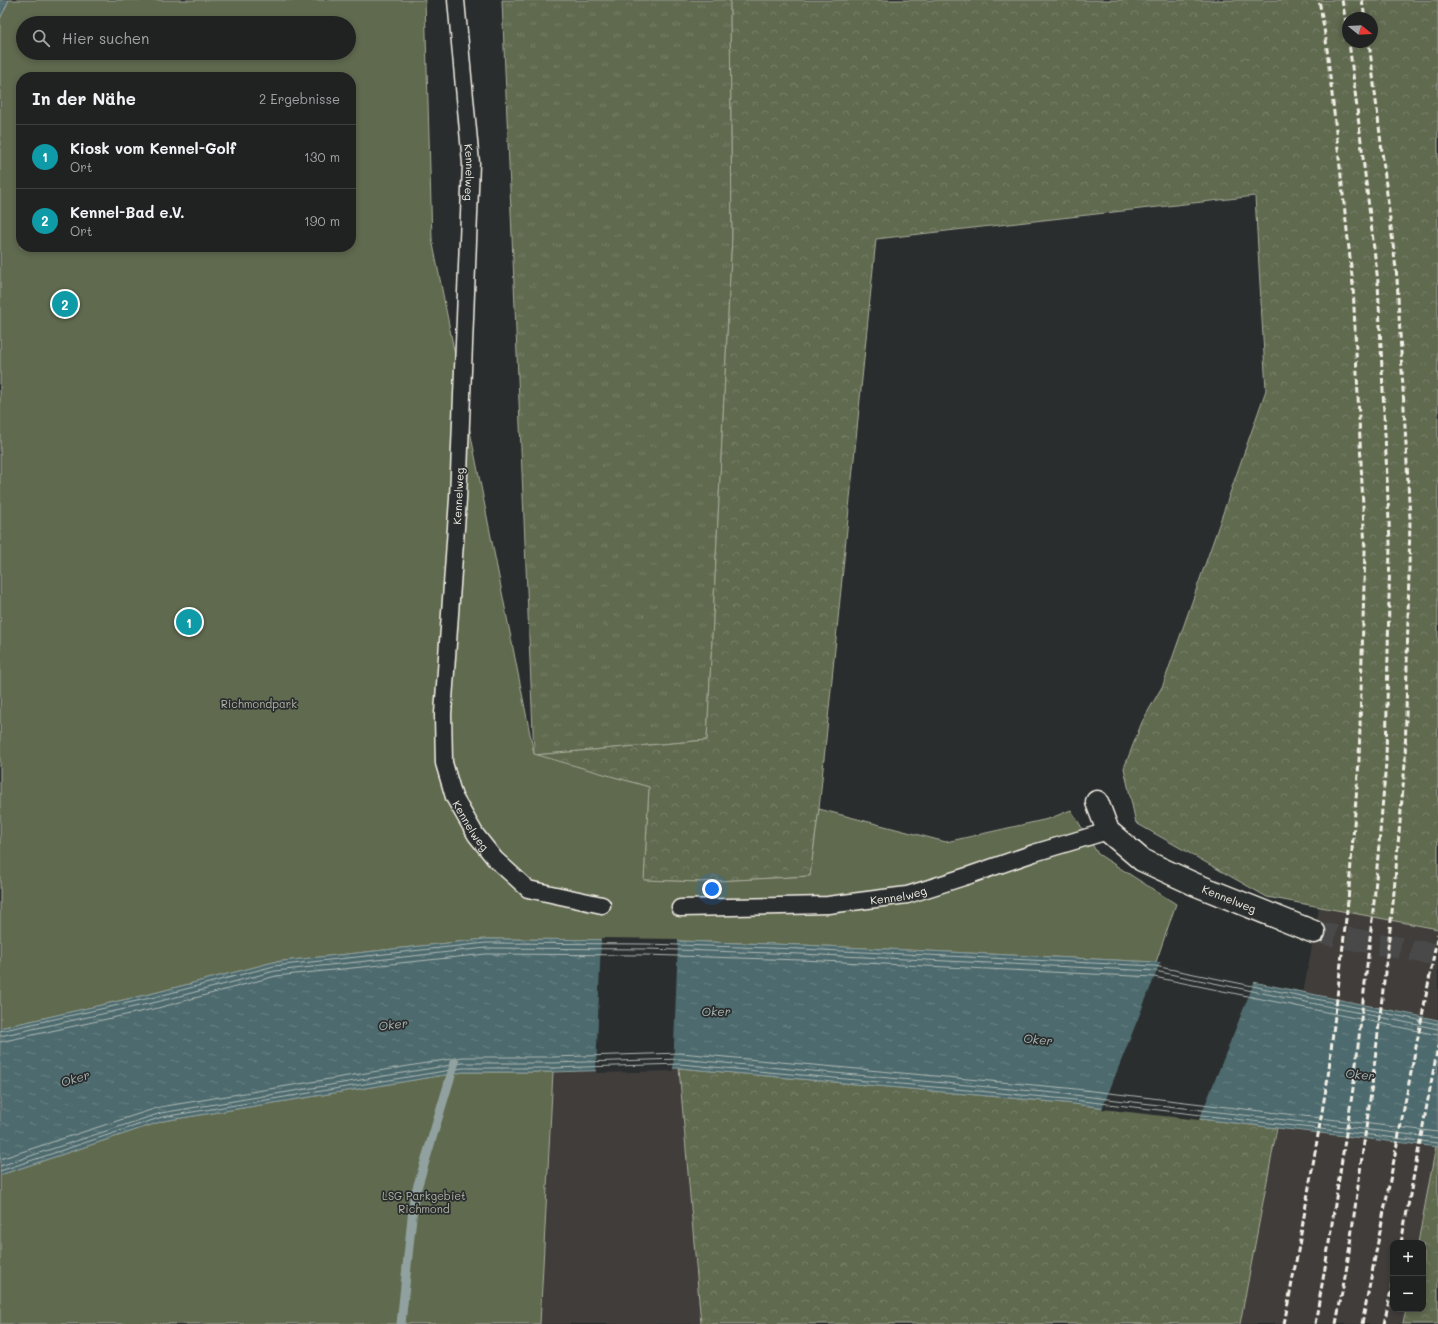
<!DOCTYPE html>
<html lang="de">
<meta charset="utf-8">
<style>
body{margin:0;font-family:Mali,sans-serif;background:#282a2a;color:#f1f3f6}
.controls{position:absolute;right:12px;bottom:12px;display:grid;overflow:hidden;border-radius:8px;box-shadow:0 2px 6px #0003}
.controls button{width:36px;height:36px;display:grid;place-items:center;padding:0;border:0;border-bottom:1px solid #3d3f40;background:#202222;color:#f1f3f6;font:20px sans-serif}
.compass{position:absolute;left:1342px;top:12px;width:36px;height:36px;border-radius:50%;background:#202222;box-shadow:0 2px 6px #0003;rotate:108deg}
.you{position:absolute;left:712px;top:889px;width:14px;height:14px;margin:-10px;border:3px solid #fff;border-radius:50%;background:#1a73e8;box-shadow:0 0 0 6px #1a73e833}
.badge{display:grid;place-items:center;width:26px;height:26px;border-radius:50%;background:#1a73e8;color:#fff;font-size:13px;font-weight:700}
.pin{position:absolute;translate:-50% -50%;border:2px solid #fff;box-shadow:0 1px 4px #0006}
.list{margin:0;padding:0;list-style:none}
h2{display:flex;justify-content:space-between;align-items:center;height:52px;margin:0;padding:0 16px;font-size:17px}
h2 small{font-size:13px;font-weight:400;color:#a2a4a5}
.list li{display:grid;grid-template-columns:26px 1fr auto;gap:12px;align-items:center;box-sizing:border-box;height:64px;padding:0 16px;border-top:1px solid #3d3f40}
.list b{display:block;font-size:15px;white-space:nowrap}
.list p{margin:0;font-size:13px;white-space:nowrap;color:#a2a4a5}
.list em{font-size:13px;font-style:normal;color:#a2a4a5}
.icon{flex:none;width:22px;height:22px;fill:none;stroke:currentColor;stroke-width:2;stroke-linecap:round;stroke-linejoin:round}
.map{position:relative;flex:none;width:1438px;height:1324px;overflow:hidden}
.search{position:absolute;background:#202222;box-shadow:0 2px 6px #0003;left:16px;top:16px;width:340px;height:44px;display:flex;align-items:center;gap:10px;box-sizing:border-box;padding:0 14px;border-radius:22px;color:#a2a4a5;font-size:15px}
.panel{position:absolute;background:#202222;box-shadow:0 2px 6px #0003;left:16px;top:72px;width:340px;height:180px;border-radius:16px}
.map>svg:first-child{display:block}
.built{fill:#3f3e3b;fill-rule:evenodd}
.grass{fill:url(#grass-tufts);stroke:#aaae9c}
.forest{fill:url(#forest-crowns);stroke:#aaae9c;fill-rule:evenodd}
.park{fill:#606a50;stroke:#aaae9c;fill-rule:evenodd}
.water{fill:url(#water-ripples);stroke:#90a19f}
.pier{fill:#2a2d2e}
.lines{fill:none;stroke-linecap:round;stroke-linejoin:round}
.shore{stroke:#b1bbb7;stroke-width:1}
.stream{stroke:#90a19f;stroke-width:9}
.minor-tunnel{stroke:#484a4a;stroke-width:22;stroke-dasharray:22 11;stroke-linecap:butt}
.service-casing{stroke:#f4f1e8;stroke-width:19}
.minor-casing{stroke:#f4f1e8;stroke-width:25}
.service{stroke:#2a2d2e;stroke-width:16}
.minor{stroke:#2a2d2e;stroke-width:22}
.rail{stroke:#f4f1e8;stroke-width:3;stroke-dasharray:6 3;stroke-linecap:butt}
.labels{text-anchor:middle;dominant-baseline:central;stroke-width:3.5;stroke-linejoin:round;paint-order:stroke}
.street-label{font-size:11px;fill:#f4f1e8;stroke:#2a2d2e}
.park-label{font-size:11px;fill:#b1b4a4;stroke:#2a2d2e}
.water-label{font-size:12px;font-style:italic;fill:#a9b5b1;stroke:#2a2d2e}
</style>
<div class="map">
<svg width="1438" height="1324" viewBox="0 0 1438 1324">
<defs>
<pattern id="grass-tufts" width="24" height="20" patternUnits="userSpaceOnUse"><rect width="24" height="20" fill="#606a50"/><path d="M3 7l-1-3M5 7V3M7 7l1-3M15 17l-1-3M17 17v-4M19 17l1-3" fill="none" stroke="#778069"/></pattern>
<pattern id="forest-crowns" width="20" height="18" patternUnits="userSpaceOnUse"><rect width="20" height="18" fill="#606a50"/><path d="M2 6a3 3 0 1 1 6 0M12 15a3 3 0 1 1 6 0" fill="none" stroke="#778069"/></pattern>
<pattern id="water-ripples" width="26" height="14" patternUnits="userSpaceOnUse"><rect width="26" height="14" fill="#4d6b6e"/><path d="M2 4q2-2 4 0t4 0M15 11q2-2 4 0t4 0" fill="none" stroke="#678183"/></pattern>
</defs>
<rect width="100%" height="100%" fill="#2a2d2e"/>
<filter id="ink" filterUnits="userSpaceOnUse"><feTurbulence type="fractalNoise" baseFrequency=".025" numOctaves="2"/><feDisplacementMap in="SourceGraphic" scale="8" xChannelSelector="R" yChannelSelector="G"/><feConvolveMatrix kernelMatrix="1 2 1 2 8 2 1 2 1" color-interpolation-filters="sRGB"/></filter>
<g filter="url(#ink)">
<g class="built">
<path d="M 1251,0 L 1391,0 L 1438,749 L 1438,1169 L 1424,1212 L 1418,1243 L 1393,1243 L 1393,1309 L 1406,1309 L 1403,1324 L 1240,1324 L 1324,883 ZM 1348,18 L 1372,18 L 1372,42 L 1348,42 Z"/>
<path d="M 679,1068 L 701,1324 L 540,1324 L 553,1072 Z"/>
</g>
<path class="grass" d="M 502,0 L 730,0 L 732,236 L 707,740 L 534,755 Z"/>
<g class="forest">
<path d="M 730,0 L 1438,0 L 1438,929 L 1267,897 L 1136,823 L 1124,768 L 1142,722 L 1163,685 L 1266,390 L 1255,196 L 876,239 L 819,809 L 810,876 L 700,882 L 644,880 L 649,787 L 534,755 L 707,740 L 732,236 ZM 1348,18 L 1372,18 L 1372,42 L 1348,42 Z"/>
<path d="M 679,1068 L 1065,1103 L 1277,1128 L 1240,1324 L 701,1324 Z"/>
<path d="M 1436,1146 L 1438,1147 L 1438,1324 L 1403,1324 L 1406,1309 L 1423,1309 L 1423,1243 L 1418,1243 Z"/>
</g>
<g class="park">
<path d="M 9,0 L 425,0 L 432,239 L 534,754 L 649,787 L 644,880 L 700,882 L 810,876 L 819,809 L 946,842 L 1048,819 L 1071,810 L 1098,854 L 1176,904 L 1156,962 L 802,945 L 647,940 L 485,939 L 274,962 L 154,993 L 0,1028 L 0,19 ZM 23,23 L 349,23 L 349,53 L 23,53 ZM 21,77 L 351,77 L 351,247 L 21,247 Z"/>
<path d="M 463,1072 L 553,1072 L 540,1324 L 0,1324 L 0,1175 L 163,1121 Z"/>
</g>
<g class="water">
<path d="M 0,0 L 9,0 L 0,19 Z"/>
<path d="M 485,939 L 647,940 L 802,945 L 1156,962 L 1438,1020 L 1438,1147 L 1065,1103 L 679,1068 L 553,1072 L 463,1072 L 163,1121 L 0,1175 L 0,1028 L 154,993 L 274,962 Z"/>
</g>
<g class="pier">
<path d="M 601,938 L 678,939 L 673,1071 L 596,1073 Z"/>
<path d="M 1161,961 L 1255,980 L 1199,1120 L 1102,1109 Z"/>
</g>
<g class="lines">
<g class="shore">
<path d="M 0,1031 L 155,997 L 274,966 L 486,943 L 647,944 L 801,949 L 1155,966 L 1438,1024"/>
<path d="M 0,1036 L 157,1002 L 275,971 L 486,948 L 647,949 L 801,954 L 1155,971 L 1438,1029"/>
<path d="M 0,1042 L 158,1008 L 276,976 L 486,954 L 646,955 L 801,960 L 1154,977 L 1438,1035"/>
<path d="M 0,1159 L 160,1107 L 463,1057 L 552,1057 L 681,1053 L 1067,1088 L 1438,1132"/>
<path d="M 0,1166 L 161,1113 L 463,1063 L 553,1063 L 680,1059 L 1066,1094 L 1438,1138"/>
<path d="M 0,1171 L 162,1117 L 463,1068 L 553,1068 L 680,1064 L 1066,1099 L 1438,1143"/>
</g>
<path class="stream" d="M 401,1324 L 414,1198 L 455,1062"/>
<path class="minor-tunnel" d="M 1314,932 L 1438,955"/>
<g class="service-casing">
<g id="service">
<path id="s1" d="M 456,0 L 471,163 L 458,499 L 443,714 L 444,763 L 454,797 L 476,835 L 495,859 L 528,889 L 602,905"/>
<path id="s2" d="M 680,908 L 828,905 L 907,895 L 970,875 L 1034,853 L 1108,831"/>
</g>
</g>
<g class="minor-casing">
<g id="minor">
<path id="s3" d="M 1097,802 L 1108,831 L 1142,860 L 1194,884 L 1314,932"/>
</g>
</g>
<use href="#service" class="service"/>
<use href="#minor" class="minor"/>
<g class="rail">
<path d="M 1342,0 L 1348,34"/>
<path d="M 1362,0 L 1365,18"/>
<path d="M 1401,1243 L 1438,1046"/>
<path d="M 1284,1324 L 1298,1251 L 1328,1077 L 1348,901 L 1359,761 L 1365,551 L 1353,285 L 1326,40 L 1319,0"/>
<path d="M 1315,1324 L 1326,1262 L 1354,1082 L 1374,902 L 1386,763 L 1390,543 L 1378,282 L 1349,42"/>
<path d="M 1336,1324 L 1347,1266 L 1372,1085 L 1393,903 L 1405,764 L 1410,519 L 1397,278 L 1369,42"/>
<path d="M 1362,1324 L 1438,934"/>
<path d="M 1384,1324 L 1393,1281"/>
</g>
</g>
</g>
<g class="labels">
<g class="street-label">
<text stroke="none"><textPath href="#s1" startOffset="173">Kennelweg</textPath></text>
<text transform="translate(458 496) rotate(-87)">Kennelweg</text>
<text stroke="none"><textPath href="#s1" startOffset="833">Kennelweg</textPath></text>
<text stroke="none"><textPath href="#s2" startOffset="219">Kennelweg</textPath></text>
<text stroke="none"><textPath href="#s3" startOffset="171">Kennelweg</textPath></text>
</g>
<g class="park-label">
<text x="259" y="703">Richmondpark</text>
<text x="424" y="1195">LSG Parkgebiet<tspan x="424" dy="13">Richmond</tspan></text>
</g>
<g class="water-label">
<text transform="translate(716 1011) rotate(-1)">Oker</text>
<text transform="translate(393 1024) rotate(-7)">Oker</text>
<text transform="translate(1038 1039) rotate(6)">Oker</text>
<text transform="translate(1360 1074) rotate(6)">Oker</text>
<text transform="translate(75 1078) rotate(-17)">Oker</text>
</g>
</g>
</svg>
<div class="controls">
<button>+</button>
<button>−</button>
</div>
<svg class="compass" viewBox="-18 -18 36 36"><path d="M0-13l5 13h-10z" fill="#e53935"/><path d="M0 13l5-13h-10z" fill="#a2a4a5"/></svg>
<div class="you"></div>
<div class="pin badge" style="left:189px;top:622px;background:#0f9aa8">1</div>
<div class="pin badge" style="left:65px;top:304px;background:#0f9aa8">2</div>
<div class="search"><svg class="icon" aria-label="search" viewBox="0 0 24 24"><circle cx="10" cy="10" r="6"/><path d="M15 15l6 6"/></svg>Hier suchen</div>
<section class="panel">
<h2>In der Nähe<small>2 Ergebnisse</small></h2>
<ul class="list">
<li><span class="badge" style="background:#0f9aa8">1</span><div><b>Kiosk vom Kennel-Golf</b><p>Ort</p></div><em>130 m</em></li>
<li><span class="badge" style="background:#0f9aa8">2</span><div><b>Kennel-Bad e.V.</b><p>Ort</p></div><em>190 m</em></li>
</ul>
</section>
</div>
